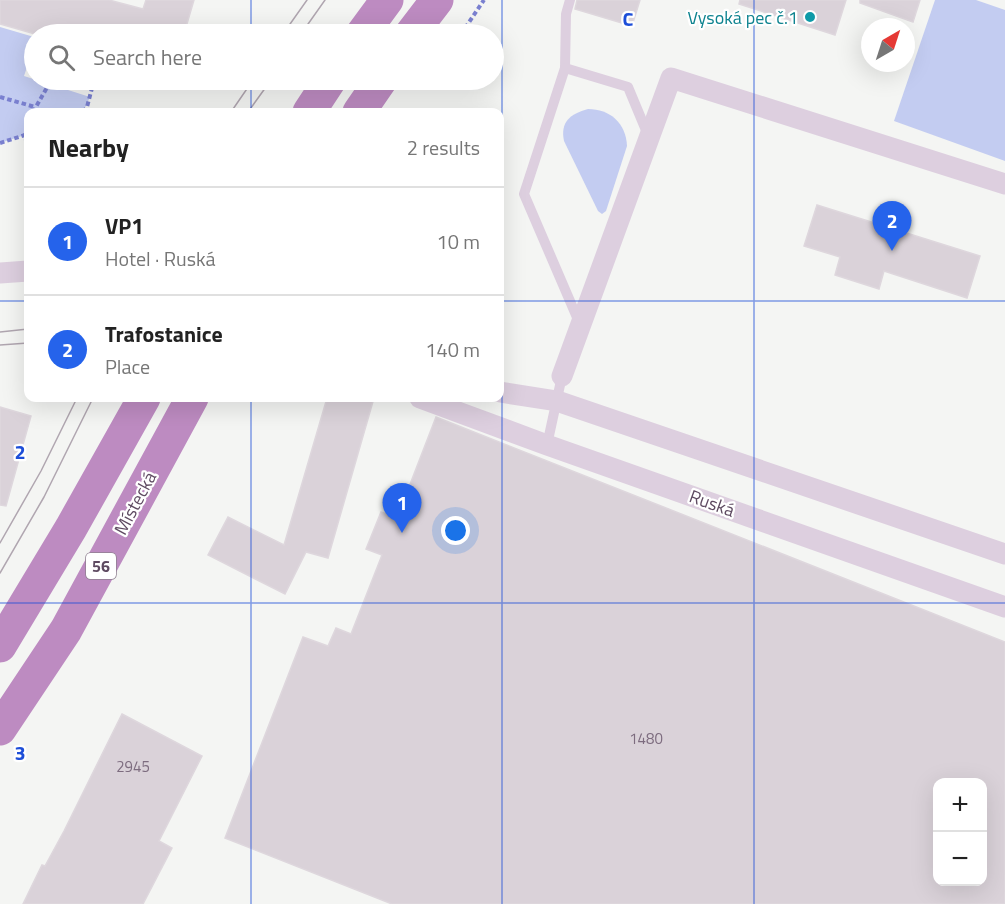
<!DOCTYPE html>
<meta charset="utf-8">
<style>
body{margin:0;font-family:"Titillium Web",sans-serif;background:#f6f6f6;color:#222}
.controls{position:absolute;right:18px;bottom:18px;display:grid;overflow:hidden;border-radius:12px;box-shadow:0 6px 24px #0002}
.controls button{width:54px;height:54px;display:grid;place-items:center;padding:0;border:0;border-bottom:2px solid #e0e0e0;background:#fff;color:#222;font:30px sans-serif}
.compass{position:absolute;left:861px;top:18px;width:54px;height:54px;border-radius:50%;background:#fff;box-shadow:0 6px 24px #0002;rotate:39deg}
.you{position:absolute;left:456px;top:531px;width:21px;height:21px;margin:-15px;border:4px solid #fff;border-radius:50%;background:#1a73e8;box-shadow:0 0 0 9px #1a73e833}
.badge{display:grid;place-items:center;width:39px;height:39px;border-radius:50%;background:#2563eb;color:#fff;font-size:20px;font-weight:700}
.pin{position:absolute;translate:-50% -50px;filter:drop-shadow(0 2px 3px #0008)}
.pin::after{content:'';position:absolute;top:32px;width:21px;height:18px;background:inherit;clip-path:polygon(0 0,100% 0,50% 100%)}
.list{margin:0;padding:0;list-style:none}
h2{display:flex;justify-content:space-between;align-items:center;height:78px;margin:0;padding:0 24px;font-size:26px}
h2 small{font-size:20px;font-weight:400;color:#767676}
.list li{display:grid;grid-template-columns:39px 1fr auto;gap:18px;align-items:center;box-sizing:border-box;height:108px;padding:0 24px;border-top:2px solid #e0e0e0}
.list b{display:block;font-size:22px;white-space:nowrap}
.list p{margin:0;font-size:20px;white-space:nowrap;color:#767676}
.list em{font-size:20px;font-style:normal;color:#767676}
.icon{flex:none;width:33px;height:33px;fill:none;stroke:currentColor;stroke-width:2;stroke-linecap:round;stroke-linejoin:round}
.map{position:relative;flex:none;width:1005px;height:904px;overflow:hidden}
.search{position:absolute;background:#fff;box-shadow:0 6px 24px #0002;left:24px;top:24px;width:480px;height:66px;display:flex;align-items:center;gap:15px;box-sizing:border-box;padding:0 21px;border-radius:33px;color:#767676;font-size:22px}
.panel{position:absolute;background:#fff;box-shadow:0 6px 24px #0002;left:24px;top:108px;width:480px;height:294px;border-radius:12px}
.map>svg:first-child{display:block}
.green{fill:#c3ccf1}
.building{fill:#dad2d9;stroke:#ded7dd;stroke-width:1.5;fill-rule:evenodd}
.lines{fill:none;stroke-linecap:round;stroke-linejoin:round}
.path{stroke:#7a80d0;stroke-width:4;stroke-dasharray:4.5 3;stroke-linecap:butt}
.lane{stroke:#ddcfdf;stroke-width:10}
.street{stroke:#ddcfdf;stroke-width:21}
.highway{stroke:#bd8bc1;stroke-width:33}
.tram{stroke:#b0a6b0;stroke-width:1.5}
.grid{fill:none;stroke:#1d4ed8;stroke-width:1.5;stroke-opacity:0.55}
.culture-dot{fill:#0f9aa8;stroke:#fff;stroke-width:2}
.labels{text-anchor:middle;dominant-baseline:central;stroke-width:4.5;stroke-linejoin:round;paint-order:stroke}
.number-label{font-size:15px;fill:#7d6c7f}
.shield{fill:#fff;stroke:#8e8090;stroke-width:1.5}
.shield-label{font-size:16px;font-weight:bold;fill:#5e4a61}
.culture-label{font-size:18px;fill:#0d838f;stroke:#fff;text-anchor:end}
.street-label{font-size:18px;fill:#5e4a61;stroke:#fff}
.grid-label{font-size:20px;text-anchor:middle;font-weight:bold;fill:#1d4ed8;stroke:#fff;stroke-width:4.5;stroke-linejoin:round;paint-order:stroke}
</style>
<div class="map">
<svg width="1005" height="904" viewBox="0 0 1005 904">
<rect width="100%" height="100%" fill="#f4f5f3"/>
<g class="green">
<path d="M 935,0 L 976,0 L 1005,10 L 1005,161 L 894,121 Z"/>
<path d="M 0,27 L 34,37 L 34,62 L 29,61 L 24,76 L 90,97 L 83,112 L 28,112 L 28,134 L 0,143 Z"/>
<path d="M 588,109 C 610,109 626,123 627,146 L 606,211 L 602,214 L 598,211 L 564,141 C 560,122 570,114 588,109 Z"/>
</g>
<g class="building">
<path d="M 0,0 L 109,0 L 143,9 L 146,0 L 194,0 L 184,34 L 35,34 L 0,24 Z"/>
<path d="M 577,0 L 640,0 L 632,26 L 575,9 Z"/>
<path d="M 740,0 L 846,0 L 835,35 L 739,4 Z"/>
<path d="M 860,0 L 920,0 L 913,22 L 860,3 Z"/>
<path d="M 817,205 L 980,256 L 967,298 L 884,271 L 879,289 L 835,275 L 840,257 L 804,246 Z"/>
<path d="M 327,398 L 374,398 L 328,558 L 306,552 L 285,594 L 208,555 L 228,517 L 284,545 Z"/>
<path d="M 0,407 L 31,416 L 6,506 L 0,505 Z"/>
<path d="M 436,417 L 1005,642 L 1005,904 L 392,904 L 225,838 L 303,637 L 328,646 L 336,628 L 351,634 L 382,555 L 366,549 L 381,512 L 397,518 ZM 938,783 L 982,783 L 982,882 L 938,882 Z"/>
<path d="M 122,714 L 202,756 L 159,841 L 172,848 L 143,904 L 23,904 L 42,865 L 45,866 L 64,831 Z"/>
</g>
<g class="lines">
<g class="path">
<path d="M 461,34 L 484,0"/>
<path d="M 0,97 L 35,107"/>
<path d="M 33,112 L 49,84"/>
<path d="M 83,112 L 87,107 L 92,88"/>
<path d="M 28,134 L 25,135 L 28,152"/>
<path d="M 0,143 L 25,135 L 28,125"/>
</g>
<g class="lane">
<path d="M 565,68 L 566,14 L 570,0"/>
<path d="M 579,322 L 524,194 L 565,68 L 628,87 L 648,135"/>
<path d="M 547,445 L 562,376"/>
</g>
<g class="street">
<path d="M 0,273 L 28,271"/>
<path d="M 562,376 L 671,78 L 1005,184"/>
<path d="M 500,392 L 557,401 L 1005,554"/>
<path d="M 420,398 L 547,445 L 1005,607"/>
</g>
<g class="highway">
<path d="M 362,34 L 387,0"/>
<path d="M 411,34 L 437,0"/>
<path d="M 309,112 L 330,80"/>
<path d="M 359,112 L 381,80"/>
<path d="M 0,646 L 71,528 L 144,398"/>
<path d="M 0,729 L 66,630 L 192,398"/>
</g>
<g class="tram">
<path d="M 283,34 L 307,0"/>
<path d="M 301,34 L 325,0"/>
<path d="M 231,112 L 253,80"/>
<path d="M 248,112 L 271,80"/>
<path d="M 0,332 L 28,329"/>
<path d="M 0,345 L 28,343"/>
<path d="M 0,543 L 41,471 L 77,398"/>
<path d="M 0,573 L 44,497 L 93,398"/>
</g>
</g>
<path class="grid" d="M 251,0 L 251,34M 502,0 L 502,904M 754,0 L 754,904M 251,80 L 251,112M 0,301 L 28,301M 500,301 L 1005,301M 251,398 L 251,904M 0,603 L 1005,603"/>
<circle class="culture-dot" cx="810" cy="17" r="6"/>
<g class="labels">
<g class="number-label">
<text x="646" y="738">1480</text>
<text x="133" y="766">2945</text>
</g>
<rect class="shield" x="86" y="553" width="30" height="26" rx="4.5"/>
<g class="shield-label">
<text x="101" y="566">56</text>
</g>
<g class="culture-label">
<text x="798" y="17">Vysoká pec č.1</text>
</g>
<g class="street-label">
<text transform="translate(135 503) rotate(-62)">Místecká</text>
<text transform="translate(712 503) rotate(20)">Ruská</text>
</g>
</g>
<g class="grid-label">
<text x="628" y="26">C</text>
<text x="20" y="459">2</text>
<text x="20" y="760">3</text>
</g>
</svg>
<div class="controls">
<button>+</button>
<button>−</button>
</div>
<svg class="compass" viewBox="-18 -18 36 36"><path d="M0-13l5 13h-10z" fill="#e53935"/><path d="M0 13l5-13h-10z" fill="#767676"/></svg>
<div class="you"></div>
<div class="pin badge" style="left:402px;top:533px">1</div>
<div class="pin badge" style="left:892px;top:251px">2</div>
<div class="search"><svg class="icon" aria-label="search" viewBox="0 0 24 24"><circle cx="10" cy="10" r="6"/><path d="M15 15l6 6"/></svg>Search here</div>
<section class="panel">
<h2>Nearby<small>2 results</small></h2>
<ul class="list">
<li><span class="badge">1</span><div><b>VP1</b><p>Hotel · Ruská</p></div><em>10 m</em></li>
<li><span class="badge">2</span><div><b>Trafostanice</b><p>Place</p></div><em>140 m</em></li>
</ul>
</section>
</div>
